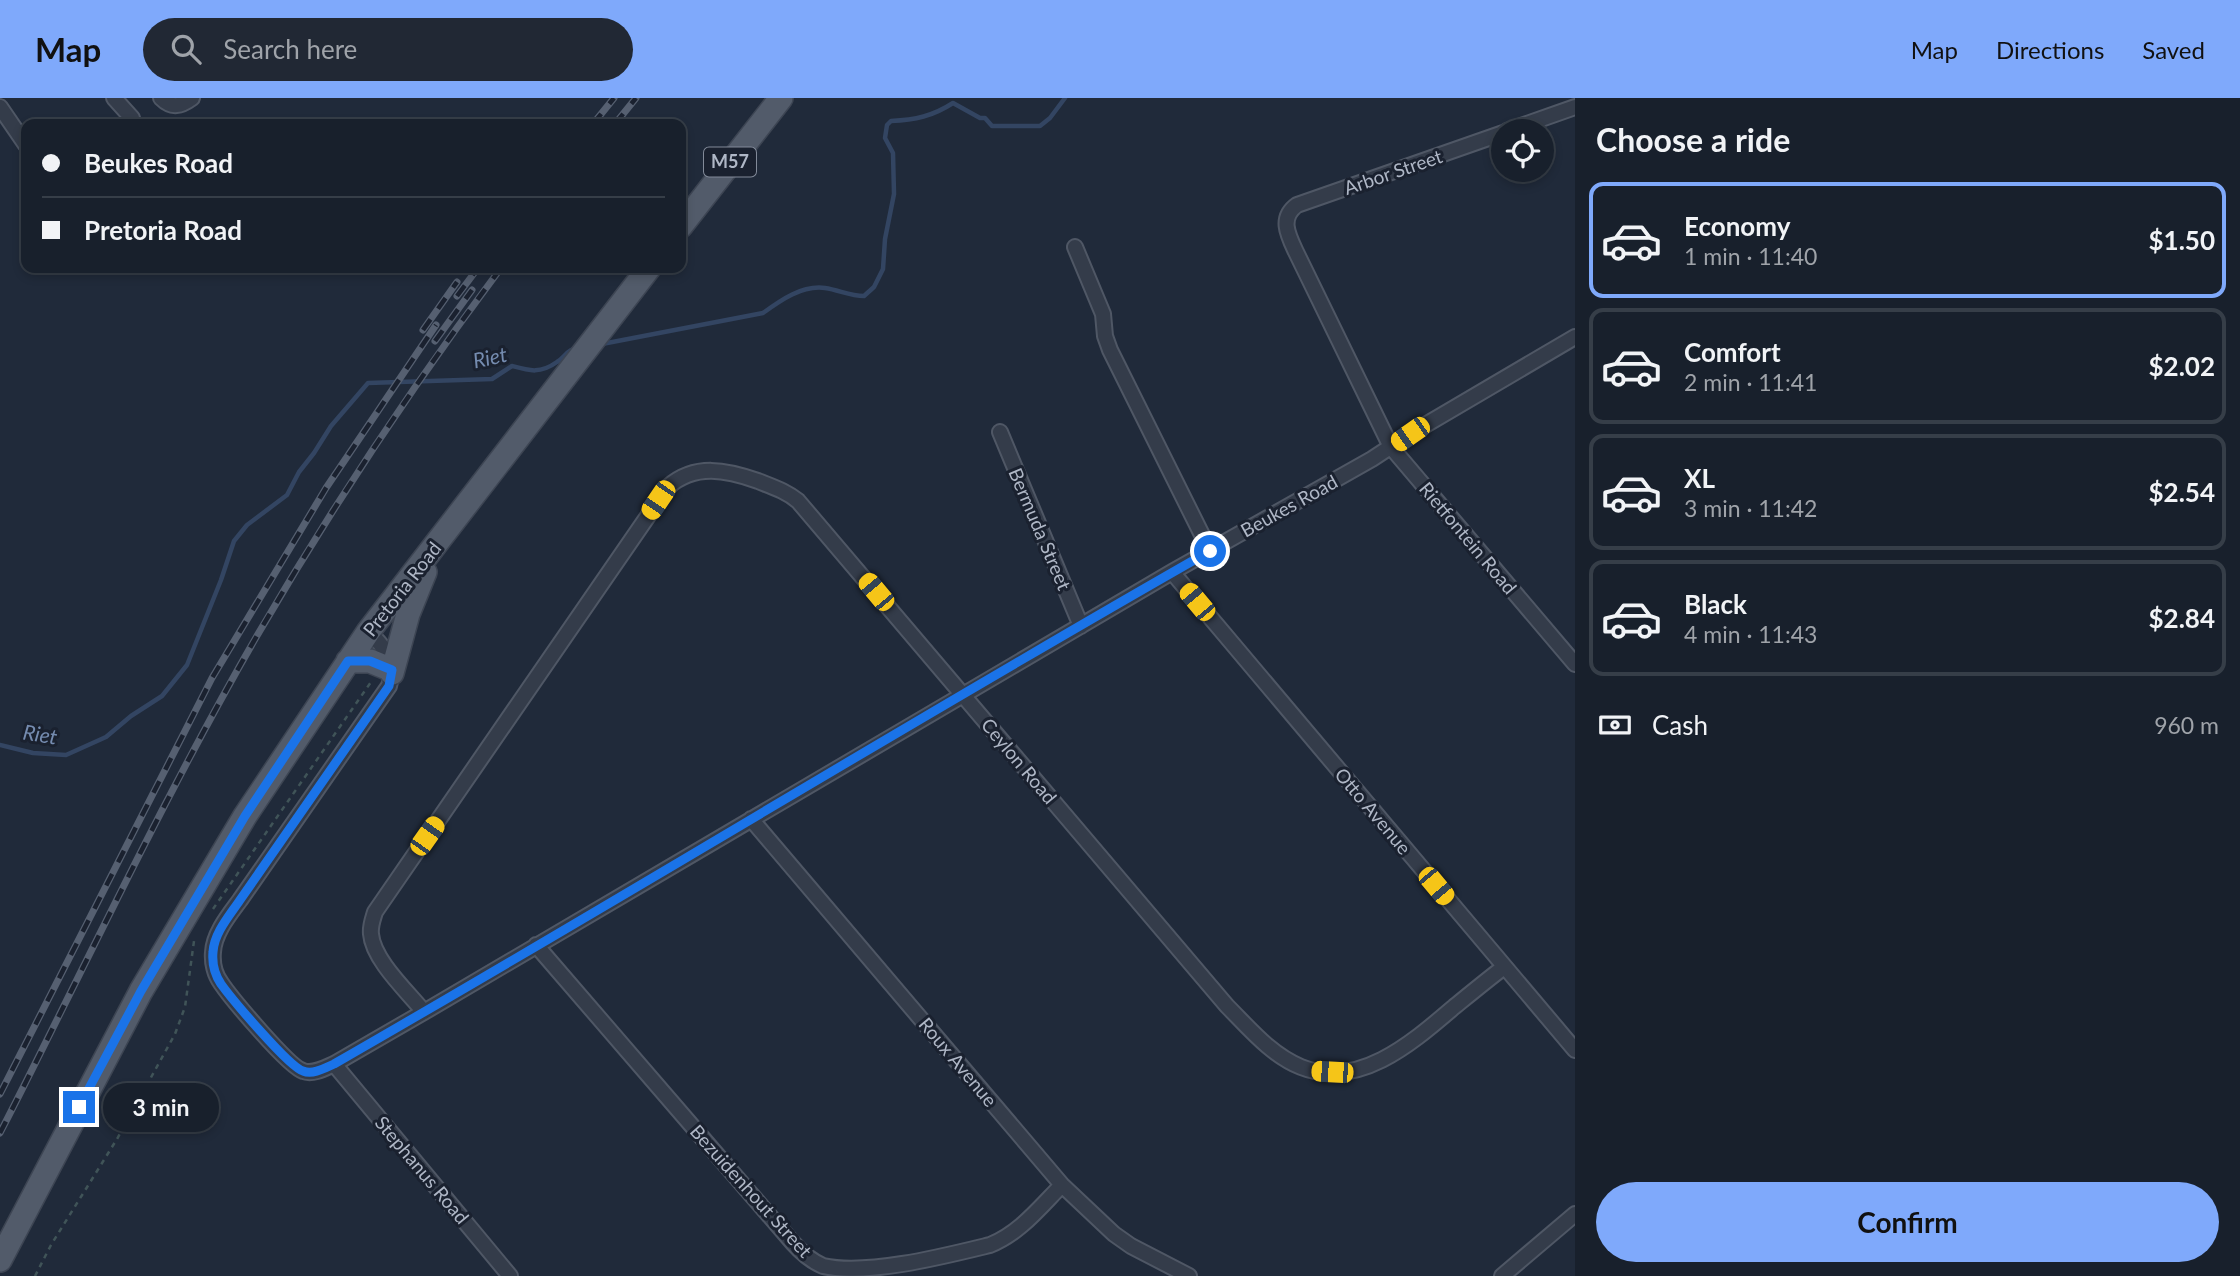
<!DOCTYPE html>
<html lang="en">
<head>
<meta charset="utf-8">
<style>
	body { margin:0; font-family:Lato,sans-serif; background:#212834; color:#f1f3f6; height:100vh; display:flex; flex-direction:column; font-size:26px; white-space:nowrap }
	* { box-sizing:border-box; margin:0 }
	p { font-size:23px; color:#9fa3a9 }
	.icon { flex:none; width:38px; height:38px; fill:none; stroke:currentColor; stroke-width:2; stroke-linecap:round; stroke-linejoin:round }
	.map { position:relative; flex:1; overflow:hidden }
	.sheet { display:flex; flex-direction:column; background:#18202c; width:665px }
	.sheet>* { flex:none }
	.top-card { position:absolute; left:21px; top:21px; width:665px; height:154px; border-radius:14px; box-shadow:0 4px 10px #0003,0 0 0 2px #363e48; display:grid; align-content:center; height:154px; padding:0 21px; background:#18202c }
	.tools { position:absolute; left:1491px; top:21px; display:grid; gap:14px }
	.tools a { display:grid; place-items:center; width:63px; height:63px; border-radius:50%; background:#18202c; box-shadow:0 4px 10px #0003,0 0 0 2px #363e48; font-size:35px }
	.end { position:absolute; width:32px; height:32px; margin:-16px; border:9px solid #1a73e8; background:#fff; box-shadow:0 0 0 4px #fff }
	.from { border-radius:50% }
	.bubble { position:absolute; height:49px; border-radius:24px; background:#18202c; box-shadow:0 4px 10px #0003,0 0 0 2px #363e48; font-size:23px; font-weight:700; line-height:49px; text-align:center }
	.car { position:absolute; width:21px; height:42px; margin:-21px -10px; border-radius:9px; box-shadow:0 0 5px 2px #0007; background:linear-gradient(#f5c518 24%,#345 0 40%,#f5c518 0 76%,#345 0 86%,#f5c518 0) }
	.top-card b { display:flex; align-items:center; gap:24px; height:66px; font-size:26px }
	.top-card b+b { border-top:2px solid #363e48 }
	.top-card i { width:18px; height:18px; background:#f1f3f6 }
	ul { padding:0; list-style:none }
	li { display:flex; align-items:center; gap:21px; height:116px; margin:0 14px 10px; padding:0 7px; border:4px solid #363e48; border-radius:14px }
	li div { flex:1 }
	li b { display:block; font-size:26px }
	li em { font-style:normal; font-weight:700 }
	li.selected { border-color:#7fa9fb }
	li>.icon { width:63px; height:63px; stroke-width:1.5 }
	h2 { padding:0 21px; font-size:32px; line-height:84px }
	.pay { display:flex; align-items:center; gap:18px; height:77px; padding:0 21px; font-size:26px }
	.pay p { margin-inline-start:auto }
	.action { display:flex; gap:14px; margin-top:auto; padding:14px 21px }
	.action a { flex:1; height:80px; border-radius:42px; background:#7fa9fb; color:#111; font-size:28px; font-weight:700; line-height:80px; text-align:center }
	header { display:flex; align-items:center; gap:42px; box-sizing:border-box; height:98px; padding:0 35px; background:#7fa9fb; color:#111 }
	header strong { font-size:33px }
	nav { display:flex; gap:38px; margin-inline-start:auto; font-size:24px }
	.search { width:490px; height:63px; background:#212834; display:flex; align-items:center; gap:18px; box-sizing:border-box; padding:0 24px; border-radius:38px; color:#9fa3a9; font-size:26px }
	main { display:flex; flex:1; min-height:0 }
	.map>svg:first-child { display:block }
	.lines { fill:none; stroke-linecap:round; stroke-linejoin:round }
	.stream { stroke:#334562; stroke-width:4.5 }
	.minor-casing { stroke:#4f5765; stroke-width:18 }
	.primary-casing { stroke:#3d4553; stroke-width:26 }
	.path { stroke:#405458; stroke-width:2.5; stroke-dasharray:5 5; stroke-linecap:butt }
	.minor { stroke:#343c4a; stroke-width:14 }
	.primary { stroke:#525b6a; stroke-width:23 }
	.rail-casing { stroke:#566071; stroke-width:7 }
	.rail { stroke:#1a212f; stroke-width:4.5; stroke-dasharray:13; stroke-linecap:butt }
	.route { stroke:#1a73e8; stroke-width:9 }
	.labels { text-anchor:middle; stroke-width:6; stroke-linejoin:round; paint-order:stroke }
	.shield { fill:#1a212f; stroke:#828a99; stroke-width:2 }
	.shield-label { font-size:18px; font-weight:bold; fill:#afb7c6 }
	.street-label { font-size:19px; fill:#afb7c6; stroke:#1a212f }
	.water-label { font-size:21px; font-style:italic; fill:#758cb0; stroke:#1a212f }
</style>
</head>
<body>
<header>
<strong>Map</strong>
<div class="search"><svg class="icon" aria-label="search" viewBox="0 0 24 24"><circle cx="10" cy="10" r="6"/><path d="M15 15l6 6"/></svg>Search here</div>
<nav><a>Map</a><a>Directions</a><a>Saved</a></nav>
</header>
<main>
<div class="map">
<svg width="1575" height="1178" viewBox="0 0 1575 1178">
	<rect width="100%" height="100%" fill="#202a3a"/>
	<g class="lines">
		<path class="stream" d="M602 246 763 215C781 202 802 187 825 190 839 192 850 198 864 198L874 189 883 171 885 141 894 96 893 55 885 40 887 27 891 23C915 22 933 18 953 5L980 20H985L992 28H1040L1050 20 1065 0
			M0 647 33 655 66 657 106 639 131 618 162 598 187 567 221 482 234 443 247 427 287 397 299 374 314 355 331 328 368 285 492 281 512 268C530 273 540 276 557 264 565 259 567 252 576 250"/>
		<defs>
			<path id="minor" d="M114 0 132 20 133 26
				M161 0C172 11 181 8 192 0
				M0 9 26 47
				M1507 33 1575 9
				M1503 35 1297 107C1279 120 1288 137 1296 154L1391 349 1575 566
				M1075 149 1103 216 1105 238 1110 252 1210 453
				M1000 334 1081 528
				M1172 474 1575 952
				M368 534C385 548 397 565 389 588L240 802C229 817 214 835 213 854 212 865 215 877 221 885 231 900 289 969 303 973 313 977 325 970 334 966L424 914 1172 474 1372 361 1410 336 1575 239
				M751 721 1062 1087 1114 1136 1131 1148 1189 1178
				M536 847 793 1145C802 1155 811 1163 823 1168 867 1178 945 1158 990 1147 1020 1135 1040 1109 1062 1087
				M424 914C408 894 373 862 371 836 370 828 373 821 375 814L668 389C695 365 727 372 758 383 773 389 786 393 798 403L1227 908C1249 930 1271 957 1301 969 1359 992 1413 944 1454 909 1470 896 1487 882 1504 869
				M334 966 510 1178
				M1502 1178 1575 1116"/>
			<path id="primary" d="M681 128 781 0
				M348 563H370L392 572
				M392 575 408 516 425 474
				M0 1162 141 893 245 718 368 534 649 170"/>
		</defs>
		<use href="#minor" class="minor-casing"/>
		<use href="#primary" class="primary-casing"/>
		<path class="path" d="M213 811 371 584
			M35 1178 51 1147 117 1041 175 936 185 909 194 843"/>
		<use href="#minor" class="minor"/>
		<use href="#primary" class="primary"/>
		<defs>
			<path id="rail" d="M593 26 614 0
				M615 26 636 0
				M457 198 478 170
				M423 232 457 184
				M435 243 472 192
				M0 996 212 580 326 390 436 227
				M0 1035C85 869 164 698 258 536 332 409 413 287 501 170"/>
		</defs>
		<use href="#rail" class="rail-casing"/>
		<use href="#rail" class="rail"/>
	</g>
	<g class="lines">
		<path class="route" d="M79 1009 141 893 245 718 348 563H370L392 572 389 588 240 802C230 817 214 835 213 854 212 865 215 877 221 886 231 900 289 969 303 973 313 977 325 970 334 966 627 798 916 620 1210 453"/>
	</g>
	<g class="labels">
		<rect class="shield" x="704" y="49.5" width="52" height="29" rx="5"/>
		<g class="shield-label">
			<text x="730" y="70">M57</text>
		</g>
		<g class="street-label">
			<text transform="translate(1393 74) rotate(-19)" y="7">Arbor Street</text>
			<text transform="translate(1289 408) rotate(-29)" y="7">Beukes Road</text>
			<text transform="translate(1040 431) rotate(67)" y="7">Bermuda Street</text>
			<text transform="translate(1468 440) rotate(50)" y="7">Rietfontein Road</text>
			<text transform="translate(402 491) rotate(-52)" y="7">Pretoria Road</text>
			<text transform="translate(1019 663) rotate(50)" y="7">Ceylon Road</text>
			<text transform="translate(1373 713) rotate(50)" y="7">Otto Avenue</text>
			<text transform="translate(958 964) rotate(50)" y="7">Roux Avenue</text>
			<text transform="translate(422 1072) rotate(50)" y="7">Stephanus Road</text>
			<text transform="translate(751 1093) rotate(48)" y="7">Bezuidenhout Street</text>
		</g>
		<g class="water-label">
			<text transform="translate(490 260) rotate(-12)" y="7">Riet</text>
			<text transform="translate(40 637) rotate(9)" y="7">Riet</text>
		</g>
	</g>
</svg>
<div class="tools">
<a><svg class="icon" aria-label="locate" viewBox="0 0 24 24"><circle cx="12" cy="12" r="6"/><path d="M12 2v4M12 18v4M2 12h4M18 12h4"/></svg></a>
</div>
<i class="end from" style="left:1210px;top:453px"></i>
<i class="end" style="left:79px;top:1009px"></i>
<div class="bubble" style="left:103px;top:985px;width:116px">3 min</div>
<i class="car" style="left:1410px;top:336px;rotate:235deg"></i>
<i class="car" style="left:658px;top:402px;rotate:214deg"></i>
<i class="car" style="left:876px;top:494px;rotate:320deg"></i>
<i class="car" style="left:1197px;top:504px;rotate:320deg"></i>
<i class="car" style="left:427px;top:738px;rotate:35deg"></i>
<i class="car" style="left:1436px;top:788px;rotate:140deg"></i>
<i class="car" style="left:1332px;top:974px;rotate:273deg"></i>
<div class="top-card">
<b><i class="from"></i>Beukes Road</b>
<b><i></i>Pretoria Road</b>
</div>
</div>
<section class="sheet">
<h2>Choose a ride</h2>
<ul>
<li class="selected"><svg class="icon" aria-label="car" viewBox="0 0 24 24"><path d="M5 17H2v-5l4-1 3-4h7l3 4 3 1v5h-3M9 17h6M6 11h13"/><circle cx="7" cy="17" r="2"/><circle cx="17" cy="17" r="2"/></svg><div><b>Economy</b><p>1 min · 11:40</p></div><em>$1.50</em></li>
<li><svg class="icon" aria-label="car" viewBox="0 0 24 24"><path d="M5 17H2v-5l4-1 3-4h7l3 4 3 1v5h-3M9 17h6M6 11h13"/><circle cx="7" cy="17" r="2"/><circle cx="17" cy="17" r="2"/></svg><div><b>Comfort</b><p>2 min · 11:41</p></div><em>$2.02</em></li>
<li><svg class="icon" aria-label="car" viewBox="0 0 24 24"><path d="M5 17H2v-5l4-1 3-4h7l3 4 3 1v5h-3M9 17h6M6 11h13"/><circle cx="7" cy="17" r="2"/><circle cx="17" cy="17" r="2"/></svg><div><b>XL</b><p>3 min · 11:42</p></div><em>$2.54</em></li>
<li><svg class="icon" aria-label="car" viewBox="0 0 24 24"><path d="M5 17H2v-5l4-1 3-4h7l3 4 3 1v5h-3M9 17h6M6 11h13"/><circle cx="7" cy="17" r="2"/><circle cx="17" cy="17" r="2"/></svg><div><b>Black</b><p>4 min · 11:43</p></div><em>$2.84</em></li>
</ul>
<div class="pay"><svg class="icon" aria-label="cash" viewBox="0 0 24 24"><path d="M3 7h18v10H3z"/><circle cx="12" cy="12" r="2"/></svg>Cash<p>960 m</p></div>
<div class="action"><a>Confirm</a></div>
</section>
</main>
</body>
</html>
